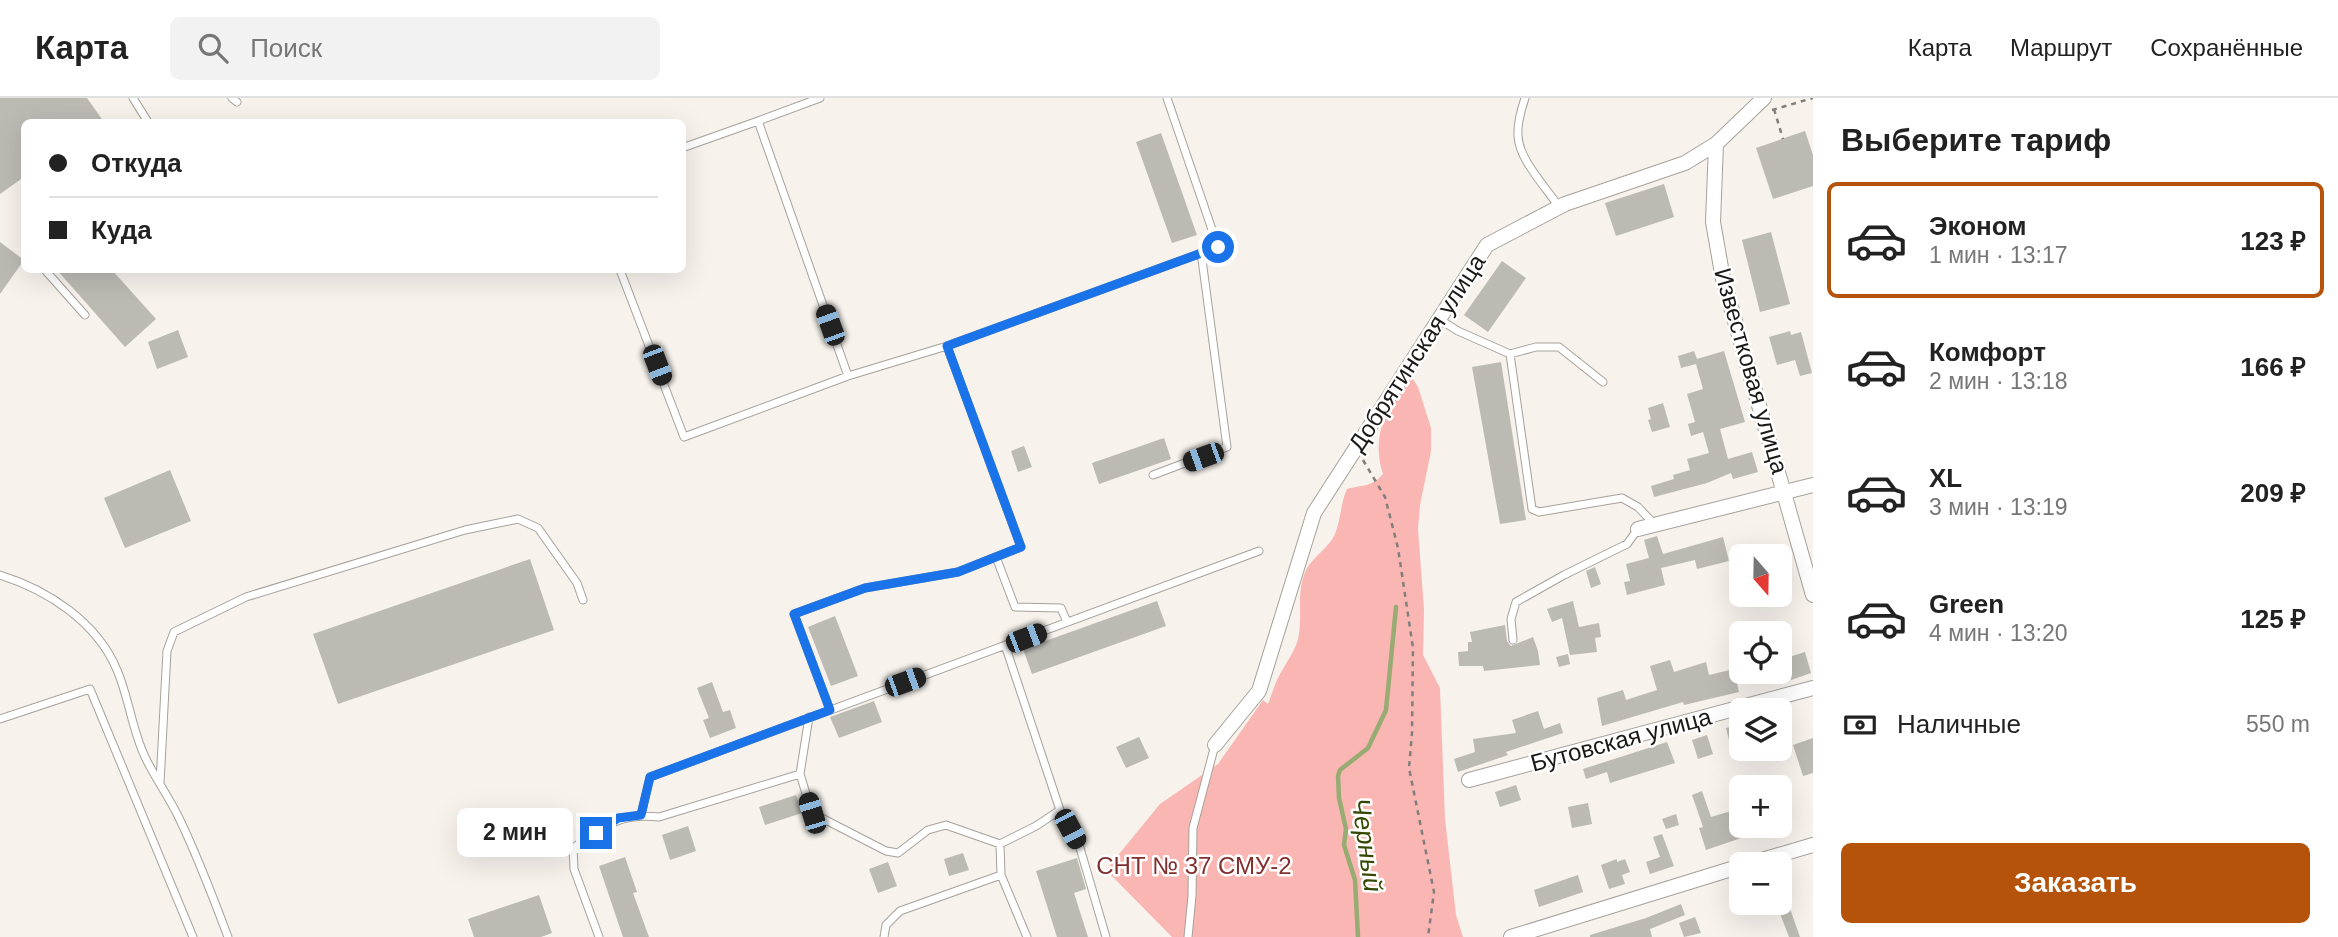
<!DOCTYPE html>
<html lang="ru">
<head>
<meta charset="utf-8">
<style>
	body { margin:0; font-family:Arial,sans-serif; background:#f2f2f2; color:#222; height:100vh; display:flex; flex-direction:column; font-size:26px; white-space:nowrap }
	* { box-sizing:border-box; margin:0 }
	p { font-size:23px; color:#767676 }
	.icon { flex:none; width:38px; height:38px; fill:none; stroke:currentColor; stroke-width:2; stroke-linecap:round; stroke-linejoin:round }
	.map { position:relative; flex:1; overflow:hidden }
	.panel { display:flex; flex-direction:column; background:#fff; width:525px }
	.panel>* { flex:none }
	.top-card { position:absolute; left:21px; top:21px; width:665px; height:154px; border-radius:10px; box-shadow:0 7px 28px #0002; display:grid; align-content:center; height:154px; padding:0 28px; background:#fff }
	.needle { width:46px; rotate:160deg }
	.fabs { position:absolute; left:1729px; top:446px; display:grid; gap:14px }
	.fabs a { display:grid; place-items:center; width:63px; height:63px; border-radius:10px; background:#fff; box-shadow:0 7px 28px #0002; font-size:35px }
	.end { position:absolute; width:32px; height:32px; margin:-16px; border:9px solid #1a73e8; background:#fff; box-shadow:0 0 0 4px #fff }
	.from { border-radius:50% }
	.bubble { position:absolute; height:49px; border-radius:10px; background:#fff; box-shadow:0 7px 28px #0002; font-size:23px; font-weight:700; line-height:49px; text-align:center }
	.car { position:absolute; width:21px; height:42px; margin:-21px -10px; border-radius:9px; box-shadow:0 0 5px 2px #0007; background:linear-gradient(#222 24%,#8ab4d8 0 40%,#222 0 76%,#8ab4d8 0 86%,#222 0) }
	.top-card b { display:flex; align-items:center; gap:24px; height:66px; font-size:26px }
	.top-card b+b { border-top:2px solid #e0e0e0 }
	.top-card i { width:18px; height:18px; background:#222 }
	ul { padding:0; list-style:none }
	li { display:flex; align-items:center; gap:21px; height:116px; margin:0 14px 10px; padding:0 14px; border:4px solid transparent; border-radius:10px }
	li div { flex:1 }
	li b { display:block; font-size:26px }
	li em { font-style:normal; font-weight:700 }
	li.on { border-color:#b45309 }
	li>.icon { width:63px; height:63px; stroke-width:1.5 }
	h2 { padding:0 28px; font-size:32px; line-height:84px }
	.pay { display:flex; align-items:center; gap:18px; height:77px; padding:0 28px; font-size:26px }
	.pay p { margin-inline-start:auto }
	.cta { display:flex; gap:14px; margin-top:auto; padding:14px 28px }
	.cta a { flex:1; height:80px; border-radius:10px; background:#b45309; color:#fff; font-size:28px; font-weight:700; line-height:80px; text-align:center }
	header { display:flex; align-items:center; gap:42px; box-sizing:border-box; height:98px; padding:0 35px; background:#fff; border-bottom:2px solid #e0e0e0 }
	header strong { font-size:33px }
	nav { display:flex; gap:38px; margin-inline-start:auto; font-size:24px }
	.search { width:490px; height:63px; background:#f2f2f2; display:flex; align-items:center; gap:18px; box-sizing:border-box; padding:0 24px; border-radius:10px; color:#767676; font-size:26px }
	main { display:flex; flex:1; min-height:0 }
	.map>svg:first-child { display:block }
	.green { fill:#fab6b2 }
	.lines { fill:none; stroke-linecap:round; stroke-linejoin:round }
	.stream { stroke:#97ab72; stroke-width:4.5 }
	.building { fill:#bbbab3 }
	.lane-casing { stroke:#a6a19b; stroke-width:9 }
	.street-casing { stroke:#a6a19b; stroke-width:16 }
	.path { stroke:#827f7b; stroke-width:2.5; stroke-dasharray:5 5; stroke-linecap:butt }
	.lane { stroke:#fff; stroke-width:7 }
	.street { stroke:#fff; stroke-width:14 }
	.route { stroke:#1a73e8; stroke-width:9 }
	.labels { text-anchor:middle; stroke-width:5; stroke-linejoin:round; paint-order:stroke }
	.street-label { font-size:24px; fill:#1a1917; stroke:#fff }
	.park-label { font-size:24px; fill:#813030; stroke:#fff }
	.water-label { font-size:26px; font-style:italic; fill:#364703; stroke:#fff }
</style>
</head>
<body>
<header>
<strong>Карта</strong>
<div class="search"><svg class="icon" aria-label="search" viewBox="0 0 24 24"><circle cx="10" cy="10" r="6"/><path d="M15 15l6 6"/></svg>Поиск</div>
<nav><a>Карта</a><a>Маршрут</a><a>Сохранённые</a></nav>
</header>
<main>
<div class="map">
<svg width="1813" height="839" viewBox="0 0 1813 839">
	<rect width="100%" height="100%" fill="#f7f2ec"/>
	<path class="green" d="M1403 281H1413L1418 289 1431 330V353L1420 407 1418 431 1424 511 1423 557 1440 590 1445 721 1456 817 1463 839H1172L1106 772 1160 706 1218 666 1263 602 1268 606C1272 596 1275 585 1280 576 1287 563 1297 551 1299 536 1302 517 1297 496 1304 477 1310 460 1326 453 1334 438 1341 424 1340 406 1347 391 1362 387 1372 389 1383 376 1371 341 1386 311 1403 281Z"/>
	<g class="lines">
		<path class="stream" d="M1358 839 1355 782 1344 747 1346 731 1339 700 1338 678 1340 672 1368 650 1386 612 1396 509"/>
	</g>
	<path class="building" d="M0 0H87L104 24H24V79L0 96Z
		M1805 33 1813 57V88L1773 101 1756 50Z
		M1161 35 1197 137 1172 145 1136 44Z
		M1664 86 1674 119 1616 138 1605 105Z
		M1771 134 1790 206 1760 214 1742 142Z
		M0 144 24 162 0 196Z
		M1502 163 1526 180 1488 234 1464 217Z
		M57 172H112L156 221 125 249Z
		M178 232 188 259 157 271 148 244Z
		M1790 233 1791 237 1801 234 1812 275 1800 278 1795 262 1777 267 1769 239Z
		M1694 253 1697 261 1724 253 1745 324 1720 331 1728 361 1752 354 1758 374 1733 381 1731 375 1707 385 1654 399 1651 388 1674 381 1673 377 1690 372 1687 361 1709 355 1703 334 1691 338 1688 326 1695 324 1687 296 1703 291 1696 266 1681 270 1678 258Z
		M1501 264 1526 422 1500 426 1472 269Z
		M1663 305 1670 329 1652 334 1648 322 1651 321 1648 310Z
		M1164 340 1171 361 1099 386 1092 365Z
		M1024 348 1032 369 1018 374 1011 353Z
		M170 372 191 423 125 450 104 400Z
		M1657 438 1663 456 1723 439 1729 463 1697 471 1695 462 1661 470 1665 487 1627 497 1624 484 1630 483 1626 466 1649 460 1644 442Z
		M530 461 554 532 338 606 313 536Z
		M1595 469 1601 486 1591 490 1586 473Z
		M1157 503 1166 528 1032 576 1023 551Z
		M1573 503 1579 529 1599 525 1601 539 1595 540 1597 554 1570 557 1562 520 1552 524 1547 511Z
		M835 518 858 578 831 588 808 529Z
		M1505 527 1507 543 1511 548 1533 539 1538 553 1540 567 1484 573 1483 568H1459L1458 554 1468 553V544H1472L1470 534Z
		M1805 554 1811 575 1791 582 1789 573 1780 576V562Z
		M1568 556 1570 566 1559 569 1556 559Z
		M1670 562 1674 574 1706 564 1709 577 1734 571 1739 594 1684 607 1683 604 1602 628 1597 600 1623 592 1626 602 1657 592 1650 568Z
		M712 584 723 614 730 612 736 630 710 640 703 622 709 620 697 590Z
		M874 603 882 624 839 640 830 619Z
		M1538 613 1544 631 1560 625 1563 635 1506 654 1508 657 1458 674 1454 661 1475 654 1473 641 1516 635 1512 622Z
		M1741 626V651L1732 654 1726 630Z
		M1707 637 1713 656 1698 661 1692 642Z
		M1139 639 1149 660 1126 670 1116 649Z
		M1813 640V675L1803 678 1793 647Z
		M1667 644 1675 665 1610 685 1607 674 1586 681 1583 671Z
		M1516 687 1521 702 1500 709 1495 694Z
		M1702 693 1711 719 1731 713 1734 724 1741 722V728H1747L1750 737 1706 752 1699 730 1703 729 1692 697Z
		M1780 696H1784L1792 728 1780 731Z
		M796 697 802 715 765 727 759 709Z
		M1588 705 1592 726 1572 730 1568 709Z
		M1676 716 1679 727 1666 731 1662 721Z
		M688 728 696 753 670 762 662 737Z
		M1662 736 1674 768 1650 776 1646 764 1660 759 1653 739Z
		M963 755 969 772 949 778 944 761Z
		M625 759 637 794 633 795 649 839H623L599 768Z
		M1077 760 1086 791 1074 795 1088 839H1057L1036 773Z
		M1617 761V764L1625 761 1630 774 1622 777 1625 786 1609 791 1601 767Z
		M888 764 897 788 878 795 869 771Z
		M1578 777 1583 794 1539 809 1534 792Z
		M539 797 552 835 541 839H474L468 821Z
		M1776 805H1788L1800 839H1789Z
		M1681 806 1685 817 1650 831 1652 839H1590V837L1646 820Z
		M1695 819 1701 835 1684 839 1679 825Z"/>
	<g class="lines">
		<defs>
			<path id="lane" d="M133 0 148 24
				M232 0 237 4
				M820 0 758 23 848 278 947 248 1218 149 1167 0
				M1525 0C1521 12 1517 25 1518 38 1519 62 1546 89 1559 109
				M682 50 758 23
				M45 172 85 217
				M620 172 684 339 848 278
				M1439 221 1458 233 1510 256 1532 411 1539 414 1622 400 1638 409 1654 426
				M1510 256 1536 249H1559L1603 284
				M1153 377 1227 349 1201 154
				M996 459 1015 509 1061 510 1067 524
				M0 477C48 492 97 524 117 572 129 600 132 632 145 659 155 680 169 699 179 720 198 759 213 799 228 839
				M1513 542 1511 521 1516 504 1564 477 1627 446 1638 431
				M1005 547 1060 712 1080 750 1106 839
				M830 612 794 516 865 490 958 474 1021 449 947 248
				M809 619 800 676 812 715 886 753 898 755 928 732 946 727 1000 746 1036 728 1060 712
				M0 621 90 591 193 839
				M160 685 167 553 174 534 246 499 465 432 518 421 538 430 577 485 583 502
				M641 717 650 679 1259 453
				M1001 777 1027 839
				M599 839 574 771 573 750C606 728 618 715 659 719L800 676
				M884 839 886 827 900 813 1001 777 1000 746
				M1188 839 1192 798 1193 730 1215 647"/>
			<path id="street" d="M1716 46 1713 124 1723 181 1813 497
				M1638 431 1813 387
				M1215 647 1259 593 1314 415 1487 147 1565 106 1685 65 1716 46 1764 0
				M1469 682 1813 590
				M1748 766 1813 747
				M1511 839 1741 768"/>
		</defs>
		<use href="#lane" class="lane-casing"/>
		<use href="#street" class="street-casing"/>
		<path class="path" d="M1774 11 1783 41
			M1772 12 1813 0
			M1363 362 1385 399 1398 450 1413 550 1412 635 1409 670 1434 794 1428 839"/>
		<use href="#lane" class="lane"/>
		<use href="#street" class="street"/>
	</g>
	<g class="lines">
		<path class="route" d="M596 735 618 720 641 717 650 679 830 612 794 516 865 490 958 474 1021 449 947 248 1218 149"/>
	</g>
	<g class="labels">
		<g class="street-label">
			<text transform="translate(1417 255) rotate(-57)" y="8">Добрятинская улица</text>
			<text transform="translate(1751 273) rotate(74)" y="8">Известковая улица</text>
			<text transform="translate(1621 642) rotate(-15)" y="8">Бутовская улица</text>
		</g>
		<g class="park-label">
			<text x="1194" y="776">СНТ № 37 СМУ-2</text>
		</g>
		<g class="water-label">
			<text transform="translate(1367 747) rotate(82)" y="9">Черный</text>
		</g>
	</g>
</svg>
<div class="fabs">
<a><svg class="needle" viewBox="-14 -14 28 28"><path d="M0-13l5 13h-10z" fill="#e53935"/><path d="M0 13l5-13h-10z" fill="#767676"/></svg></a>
<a><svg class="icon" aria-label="locate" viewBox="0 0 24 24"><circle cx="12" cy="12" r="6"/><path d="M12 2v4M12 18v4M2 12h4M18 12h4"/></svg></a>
<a><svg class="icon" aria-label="layers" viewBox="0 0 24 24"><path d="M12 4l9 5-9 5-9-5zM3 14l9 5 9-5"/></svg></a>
<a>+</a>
<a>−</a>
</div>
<i class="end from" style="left:1218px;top:149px"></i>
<i class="end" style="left:596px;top:735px"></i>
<div class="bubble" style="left:457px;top:710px;width:116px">2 мин</div>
<i class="car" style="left:830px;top:227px;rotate:340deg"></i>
<i class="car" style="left:657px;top:267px;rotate:159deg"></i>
<i class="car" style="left:1203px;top:359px;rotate:250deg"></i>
<i class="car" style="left:1026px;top:540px;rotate:69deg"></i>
<i class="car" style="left:905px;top:584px;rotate:70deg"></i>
<i class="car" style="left:812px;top:715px;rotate:343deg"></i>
<i class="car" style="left:1070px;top:731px;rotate:152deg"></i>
<div class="top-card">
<b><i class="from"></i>Откуда</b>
<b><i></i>Куда</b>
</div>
</div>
<section class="panel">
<h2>Выберите тариф</h2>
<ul>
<li class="on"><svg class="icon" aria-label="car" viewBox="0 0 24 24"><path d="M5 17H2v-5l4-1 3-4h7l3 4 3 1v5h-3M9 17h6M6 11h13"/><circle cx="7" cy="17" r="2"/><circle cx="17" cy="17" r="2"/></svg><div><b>Эконом</b><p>1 мин · 13:17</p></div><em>123 ₽</em></li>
<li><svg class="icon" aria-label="car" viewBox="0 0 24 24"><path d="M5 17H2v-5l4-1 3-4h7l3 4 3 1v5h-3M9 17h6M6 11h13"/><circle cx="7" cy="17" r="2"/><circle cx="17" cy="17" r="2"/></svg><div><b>Комфорт</b><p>2 мин · 13:18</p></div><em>166 ₽</em></li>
<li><svg class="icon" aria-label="car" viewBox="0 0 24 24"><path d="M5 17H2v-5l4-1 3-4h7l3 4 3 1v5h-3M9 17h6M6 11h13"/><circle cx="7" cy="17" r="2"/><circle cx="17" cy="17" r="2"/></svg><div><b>XL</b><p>3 мин · 13:19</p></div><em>209 ₽</em></li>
<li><svg class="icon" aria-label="car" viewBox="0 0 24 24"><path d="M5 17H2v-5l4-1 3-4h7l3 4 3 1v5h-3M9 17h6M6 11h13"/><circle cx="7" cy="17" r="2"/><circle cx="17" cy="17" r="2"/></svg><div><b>Green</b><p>4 мин · 13:20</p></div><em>125 ₽</em></li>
</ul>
<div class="pay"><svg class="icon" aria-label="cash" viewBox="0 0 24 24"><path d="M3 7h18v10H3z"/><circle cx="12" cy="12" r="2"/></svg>Наличные<p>550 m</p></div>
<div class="cta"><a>Заказать</a></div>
</section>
</main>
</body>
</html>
